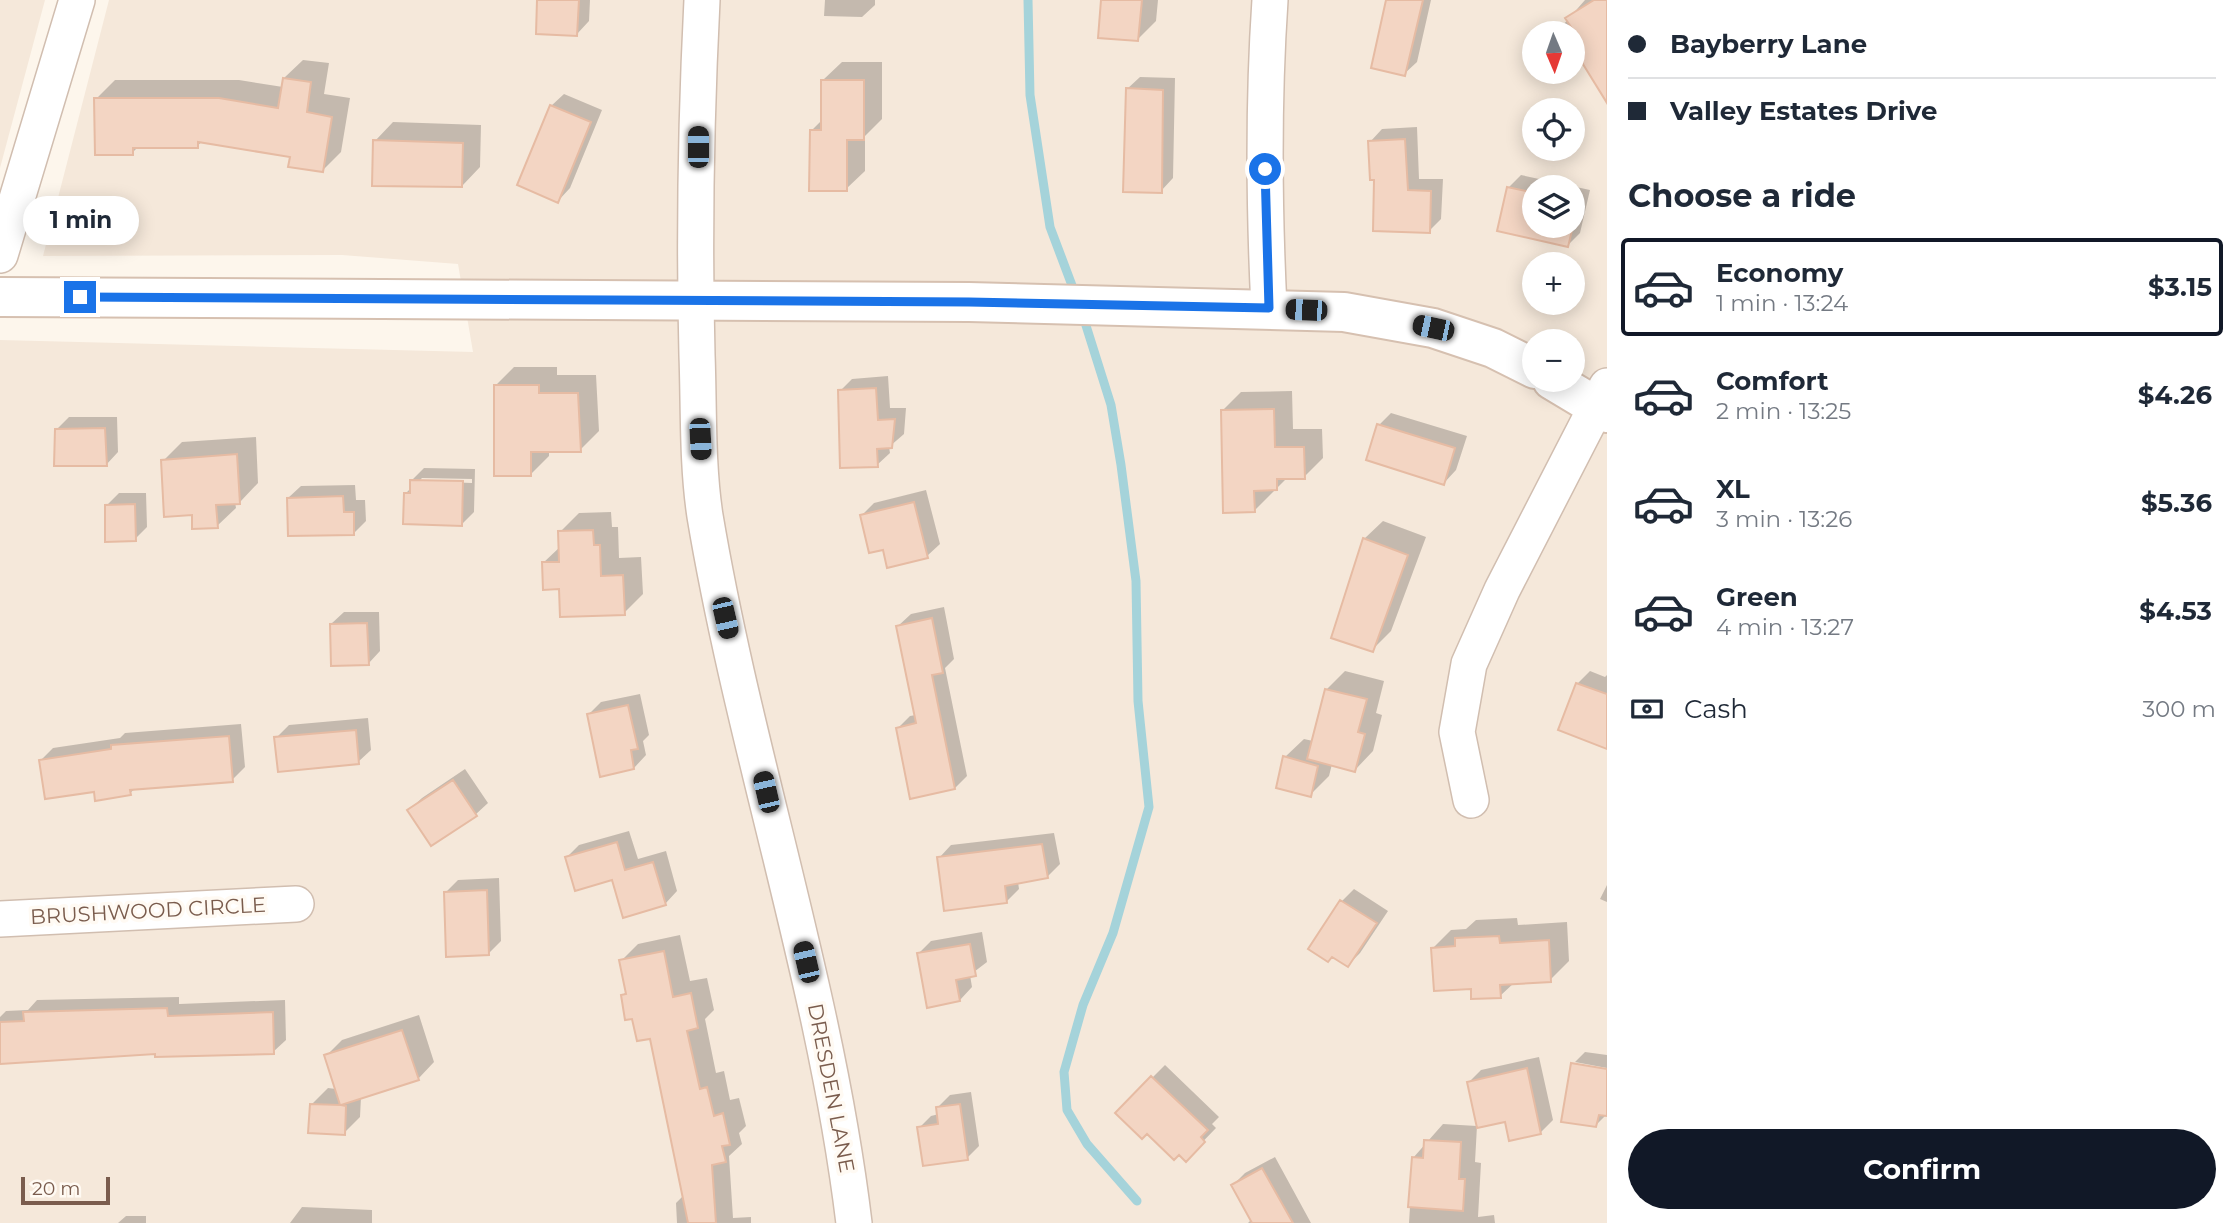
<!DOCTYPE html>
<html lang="en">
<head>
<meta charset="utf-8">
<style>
	body { margin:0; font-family:Montserrat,sans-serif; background:#f6f6f7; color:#1f2937; height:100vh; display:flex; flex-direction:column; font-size:26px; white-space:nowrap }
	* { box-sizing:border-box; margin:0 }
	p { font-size:23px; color:#747a83 }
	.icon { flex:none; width:38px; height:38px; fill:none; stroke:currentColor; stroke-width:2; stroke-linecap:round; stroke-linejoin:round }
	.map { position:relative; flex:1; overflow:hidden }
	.sheet { display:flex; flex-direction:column; background:#fff; width:630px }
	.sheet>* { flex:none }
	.top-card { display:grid; align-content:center; height:154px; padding:0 21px; background:#fff }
	.needle { width:46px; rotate:178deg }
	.fabs { position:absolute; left:1522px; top:21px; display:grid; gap:14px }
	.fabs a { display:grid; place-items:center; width:63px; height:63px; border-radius:50%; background:#fff; box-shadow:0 4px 18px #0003; font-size:35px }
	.scale { position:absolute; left:21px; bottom:18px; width:89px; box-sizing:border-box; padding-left:7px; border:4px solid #7a5c4d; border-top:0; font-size:19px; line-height:24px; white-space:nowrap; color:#7a5c4d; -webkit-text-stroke:5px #fffaf3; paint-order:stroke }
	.end { position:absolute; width:32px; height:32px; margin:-16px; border:9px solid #1a73e8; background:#fff; box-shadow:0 0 0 4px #fff }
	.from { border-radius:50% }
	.bubble { position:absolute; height:49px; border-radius:24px; background:#fff; box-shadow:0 4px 18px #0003; font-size:23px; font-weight:700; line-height:49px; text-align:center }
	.car { position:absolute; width:21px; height:42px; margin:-21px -10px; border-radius:9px; box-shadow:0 0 5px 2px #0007; background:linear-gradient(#222 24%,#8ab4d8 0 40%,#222 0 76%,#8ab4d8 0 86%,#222 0) }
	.top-card b { display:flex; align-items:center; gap:24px; height:66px; font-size:26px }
	.top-card b+b { border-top:2px solid #e0e1e3 }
	.top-card i { width:18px; height:18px; background:#1f2937 }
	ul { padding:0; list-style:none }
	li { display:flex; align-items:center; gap:21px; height:98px; margin:0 14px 10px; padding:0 7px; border:4px solid transparent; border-radius:7px }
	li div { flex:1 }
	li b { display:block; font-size:26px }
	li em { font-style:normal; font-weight:700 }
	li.selected { border-color:#111827 }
	li>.icon { width:63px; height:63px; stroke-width:1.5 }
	h2 { padding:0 21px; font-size:32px; line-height:84px }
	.pay { display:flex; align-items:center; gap:18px; height:77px; padding:0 21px; font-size:26px }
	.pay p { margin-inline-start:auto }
	.primary-button { display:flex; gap:14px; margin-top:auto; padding:14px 21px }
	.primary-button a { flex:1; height:80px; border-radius:42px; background:#111827; color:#fff; font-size:28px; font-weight:700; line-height:80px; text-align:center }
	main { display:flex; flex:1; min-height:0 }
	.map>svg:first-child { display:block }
	.residential { fill:#f5e8da; fill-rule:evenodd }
	.shadow { fill:#0003; fill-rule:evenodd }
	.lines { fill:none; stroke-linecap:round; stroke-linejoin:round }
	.stream { stroke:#a5d3da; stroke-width:9 }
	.building { fill:#f3d5c3; stroke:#e6bba3; stroke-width:2 }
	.street-casing { stroke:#d1beb0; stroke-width:38 }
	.secondary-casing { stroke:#d6c0b0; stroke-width:42 }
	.street { stroke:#fff; stroke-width:35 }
	.secondary { stroke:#fff; stroke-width:38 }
	.route { stroke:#1a73e8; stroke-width:9 }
	.labels { text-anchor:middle; stroke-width:7; stroke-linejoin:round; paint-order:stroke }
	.street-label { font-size:21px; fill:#7a5c4d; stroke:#fffaf3 }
</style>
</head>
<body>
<main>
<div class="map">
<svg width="1607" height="1223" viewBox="0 0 1607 1223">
	<rect width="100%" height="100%" fill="#fdf6ec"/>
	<path class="residential" d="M0 0H45L0 168Z
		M109 0H1607V1223H0V340L473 352 458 264 342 255 43 256ZM1535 33H1573V72H1535ZM1535 110H1573V149H1535ZM1535 187H1573V226H1535ZM1535 264H1573V303H1535ZM1535 341H1573V380H1535Z"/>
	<path class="shadow" d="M539 0H590L589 21 577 34Z
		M825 0H875V5L862 17 824 16Z
		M1103 0H1158L1156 21 1138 39Z
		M1388 0H1431L1417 62 1404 74Z
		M1585 0H1607L1579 54 1573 58V33H1556Z
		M303 60 329 63 324 94 350 98 341 152 322 171 292 156 203 141 197 146H139L132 153 96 99 115 80H239L283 87 284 78Z
		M842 62H882V119L865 136V171L846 189 812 130 823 119V80Z
		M1140 77 1175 78 1173 178 1161 191 1127 89Z
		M564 94 602 110 570 188 558 201 551 106Z
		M393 122 481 125 480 167 462 186 375 141Z
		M1417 127 1419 179H1443L1441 219 1429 231 1376 178 1370 142 1382 129Z
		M1521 175 1590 190 1580 233 1568 245 1499 230 1509 187ZM1535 187H1573V226H1535Z
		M514 367H557V375H596L599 431 580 450H549V456L530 475 495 386Z
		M888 376 890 408H906L904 434 889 447 890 453 877 465 840 391 852 379Z
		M1292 391 1293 429H1322L1323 458 1304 477H1288L1254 511 1223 410 1241 392Z
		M1391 413 1467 436 1456 470 1444 483 1379 425Z
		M69 417H117L118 452 106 465 56 430Z
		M256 437 258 483 240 502H235L236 508 217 526 193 513 163 461 182 442Z
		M424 468 475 469 474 512 462 524 406 493 412 487V480ZM422 478 472 479V483L419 481Z
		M355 485 356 500H365L366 521 354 533 288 498 301 486Z
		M926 490 940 544 927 556 884 548 862 515 874 503Z
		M119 493H146L147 527 135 539 106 506Z
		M611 512 612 527H618L619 558 641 557 643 594 624 613 543 563 561 546 560 532 579 513Z
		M1383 521 1426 537 1391 631 1372 650 1364 539Z
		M944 607 954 659 945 668 967 776 955 788 898 728 910 716 916 715 898 626 911 614Z
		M344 612H379L380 651 368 664 331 624Z
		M1345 671 1384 681 1376 713 1382 715 1373 751 1355 770 1332 764 1329 776 1310 795 1285 757 1304 739 1313 741 1326 690Z
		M1590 671 1605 677 1607 675V738L1577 684Z
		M640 694 649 735 643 741 646 755 634 768 588 715 601 702Z
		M368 718 371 750 358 762 276 738 289 725Z
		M241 724 245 767 232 780 136 788 130 793 95 790 41 760 53 748 120 738 125 733Z
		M465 769 488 803 475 815 409 810 422 798Z
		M629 831 638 859 666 851 677 891 665 904 567 857 579 845Z
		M1054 833 1060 864 1047 877 1018 882 1019 889 1007 901 939 858 951 845Z
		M499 878 501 941 488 954 446 892 458 880Z
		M1607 885V902L1600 899Z
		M1354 889 1388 911 1360 953 1348 965 1332 955 1311 948 1342 901Z
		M1517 918 1518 925 1567 922 1569 961 1550 980 1515 982 1500 996 1472 987 1433 948 1451 930 1466 929 1476 920Z
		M982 932 987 962 970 975 972 987 960 1000 919 953 931 941Z
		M680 935 690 981 707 978 714 1010 705 1019 716 1073 724 1071 730 1100 739 1098 746 1126 739 1133 742 1144 729 1156 733 1218 751 1217V1223H677L676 1203 683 1196 668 1127 670 1124 651 1037 633 1017 622 996 627 991 621 961 638 944Z
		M179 997V1004L285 1000 286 1040 273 1052 156 1053 0 1062V1017L6 1011 28 1010 37 1000Z
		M419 1015 434 1062 418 1079 361 1097 360 1117 344 1133 311 1105 328 1088 336 1089 326 1056 342 1040Z
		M1585 1052 1607 1055V1068L1575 1062Z
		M1539 1057 1553 1120 1540 1133 1506 1120 1469 1082 1481 1070Z
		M1165 1065 1219 1117 1212 1124 1216 1128 1186 1159 1117 1113Z
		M1607 1071V1114L1596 1125Z
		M971 1092 979 1146 967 1158 919 1128 931 1116 939 1114 938 1107 950 1095Z
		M1443 1124 1477 1126 1475 1162 1481 1163 1478 1217 1494 1215 1495 1223H1409L1413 1158Z
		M1275 1157 1311 1223H1248L1252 1219 1233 1185 1245 1173Z
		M302 1207 372 1210V1223H290Z
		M126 1216H146V1223H118Z"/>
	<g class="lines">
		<path class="stream" d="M1028 0 1030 95 1050 227 1076 296
			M1083 316 1111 405 1121 465 1136 581 1138 701 1149 807 1113 933 1083 1005 1064 1072 1067 1110 1087 1144 1137 1201"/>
	</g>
	<path class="building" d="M537 0H579L577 36 536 34Z
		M1101 0H1142L1138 41 1098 38Z
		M1386 0H1423L1405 76 1371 68Z
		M1594 0H1607V103L1573 48V30L1565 18Z
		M283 78 311 82 307 112 332 117 323 172 288 167 290 157 198 142V148H133V155H95L94 98H219L278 108Z
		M821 80H864V140H847V191H809L810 130H821Z
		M1126 88 1163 90 1162 193 1123 192Z
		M550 105 591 122 558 203 517 185Z
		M1405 139 1408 190 1431 191 1430 233 1373 231 1374 180H1370L1368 141Z
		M373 140 463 143 462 187 372 186Z
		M1507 187 1535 193V226H1573L1568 247 1497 231Z
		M494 385H539V393H578L581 452H531V476H494Z
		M876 388 878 420 895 419 892 448 877 449 878 467 840 468 838 390Z
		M1274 409 1275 447H1304L1305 479H1277V490L1254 491 1255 512 1223 513 1221 410Z
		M1377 424 1455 448 1444 485 1366 460Z
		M105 428 107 466H54L55 429Z
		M237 454 240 504 216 505 218 528 192 529V515L164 517 161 460Z
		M410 480 463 481 462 526 403 524 404 493H410Z
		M343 496 344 512H354V535L288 536 287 498Z
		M914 502 928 558 887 568 883 550 869 553 860 515Z
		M135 504 136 541 105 542V505Z
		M593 530 594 545H600L601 576 623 575 625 615 560 617 559 589 543 590 542 562H559L558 531Z
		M1363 538 1408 555 1373 652 1331 638Z
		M932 618 943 673 932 675 955 789 910 799 896 728 916 723 896 626Z
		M367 623 369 665 331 666 330 624Z
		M1576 683 1607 694V749L1558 730Z
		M1325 689 1367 699 1358 732 1365 734 1355 772 1307 759Z
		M628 705 638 749 631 750 634 769 600 777 587 714Z
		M356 730 359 764 278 772 274 737Z
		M229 736 233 782 130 790 131 795 95 801 94 792 45 799 39 760 111 749V745Z
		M1283 756 1318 766 1311 797 1276 788Z
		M453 780 477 816 431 846 407 810Z
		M617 842 625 870 653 862 666 905 623 918 612 880 575 891 565 857Z
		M1042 844 1048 878 1005 886 1007 903 944 911 937 857Z
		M487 890 489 955 446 957 444 892Z
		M1340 900 1377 923 1348 967 1332 957 1328 962 1308 949Z
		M1499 936 1500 943 1549 940 1551 982 1500 985 1501 998 1471 999V989L1434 991 1431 948 1455 946V938Z
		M970 944 976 976 956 980 960 1001 927 1008 917 953Z
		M664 951 673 997 691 993 698 1028 687 1031 700 1089 707 1087 714 1116 723 1113 730 1145 722 1146 726 1162 712 1165 716 1223H688L650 1039 637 1041 632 1019 625 1020 621 995 626 994 619 960Z
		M167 1008 168 1016 273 1012 274 1054 155 1057V1054L0 1064V1022L24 1021 23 1012Z
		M402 1030 419 1080 341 1105 346 1106 345 1135 308 1133 310 1104 340 1105 324 1055Z
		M1571 1063 1607 1069V1116L1599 1115 1596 1127 1561 1122Z
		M1527 1068 1541 1134 1509 1141 1505 1122 1477 1128 1467 1082Z
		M1151 1076 1208 1130 1201 1137 1205 1142 1186 1162 1179 1155 1174 1160 1147 1134 1142 1139 1115 1113Z
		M960 1104 968 1160 923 1166 917 1127 938 1124 936 1107Z
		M1424 1140 1461 1142 1459 1179H1465L1463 1211 1408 1207 1412 1157 1423 1158Z
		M1262 1168 1293 1223H1252L1231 1185Z"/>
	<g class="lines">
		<defs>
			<path id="street" d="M702 0C696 118 694 237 697 355 699 408 697 464 705 516 745 754 825 983 854 1223
				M0 255 77 0
				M1269 308C1264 206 1263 103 1270 0
				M1471 800 1457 732 1469 664 1502 590 1607 386
				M0 919 296 904"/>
			<path id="secondary" d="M0 297 969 302 1344 312 1433 328 1493 348 1535 369
				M1552 380 1607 413"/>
		</defs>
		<use href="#street" class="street-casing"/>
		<use href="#secondary" class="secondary-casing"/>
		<use href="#street" class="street"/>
		<use href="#secondary" class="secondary"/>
	</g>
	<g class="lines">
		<path class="route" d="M80 297 969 302 1269 308 1265 169"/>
	</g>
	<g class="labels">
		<g class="street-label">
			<text transform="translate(148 911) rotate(-3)" y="7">BRUSHWOOD CIRCLE</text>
			<text transform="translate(831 1088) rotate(79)" y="7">DRESDEN LANE</text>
		</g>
	</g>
</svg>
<div class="fabs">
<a><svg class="needle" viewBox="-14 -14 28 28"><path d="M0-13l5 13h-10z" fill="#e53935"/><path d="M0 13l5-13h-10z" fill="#747a83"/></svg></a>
<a><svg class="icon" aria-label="locate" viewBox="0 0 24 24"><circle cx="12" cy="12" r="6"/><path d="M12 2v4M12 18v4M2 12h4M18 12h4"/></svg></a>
<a><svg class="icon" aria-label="layers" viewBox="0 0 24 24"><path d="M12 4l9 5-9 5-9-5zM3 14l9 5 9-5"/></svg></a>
<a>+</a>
<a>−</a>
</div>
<div class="scale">20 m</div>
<i class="end from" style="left:1265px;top:169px"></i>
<i class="end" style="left:80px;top:297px"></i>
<div class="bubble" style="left:23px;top:196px;width:116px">1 min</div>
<i class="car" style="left:698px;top:147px;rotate:0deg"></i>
<i class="car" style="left:1306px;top:310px;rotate:272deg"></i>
<i class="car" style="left:1433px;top:328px;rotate:282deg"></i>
<i class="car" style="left:700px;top:439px;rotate:177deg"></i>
<i class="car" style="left:725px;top:618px;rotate:167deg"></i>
<i class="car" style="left:766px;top:792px;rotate:347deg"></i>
<i class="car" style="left:806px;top:962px;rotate:347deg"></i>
</div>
<section class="sheet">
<div class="top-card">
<b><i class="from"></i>Bayberry Lane</b>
<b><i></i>Valley Estates Drive</b>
</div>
<h2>Choose a ride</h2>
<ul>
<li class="selected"><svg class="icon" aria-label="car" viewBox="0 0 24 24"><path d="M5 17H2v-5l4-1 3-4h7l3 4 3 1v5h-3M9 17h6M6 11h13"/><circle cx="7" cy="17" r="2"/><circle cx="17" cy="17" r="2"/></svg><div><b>Economy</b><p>1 min · 13:24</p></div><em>$3.15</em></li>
<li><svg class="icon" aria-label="car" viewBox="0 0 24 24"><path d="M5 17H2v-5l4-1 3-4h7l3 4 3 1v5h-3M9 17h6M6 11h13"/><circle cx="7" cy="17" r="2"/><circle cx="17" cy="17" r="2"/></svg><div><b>Comfort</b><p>2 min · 13:25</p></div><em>$4.26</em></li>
<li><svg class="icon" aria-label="car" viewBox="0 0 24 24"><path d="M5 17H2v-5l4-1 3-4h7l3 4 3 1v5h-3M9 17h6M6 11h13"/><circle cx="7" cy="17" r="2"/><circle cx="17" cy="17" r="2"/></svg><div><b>XL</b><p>3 min · 13:26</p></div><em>$5.36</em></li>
<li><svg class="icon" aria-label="car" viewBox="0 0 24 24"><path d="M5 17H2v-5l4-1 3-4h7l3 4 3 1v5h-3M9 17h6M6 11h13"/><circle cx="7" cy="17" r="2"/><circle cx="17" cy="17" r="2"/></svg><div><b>Green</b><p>4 min · 13:27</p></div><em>$4.53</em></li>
</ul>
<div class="pay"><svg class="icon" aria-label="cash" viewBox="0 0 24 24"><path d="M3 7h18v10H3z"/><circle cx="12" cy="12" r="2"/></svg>Cash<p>300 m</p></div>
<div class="primary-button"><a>Confirm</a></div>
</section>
</main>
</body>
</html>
